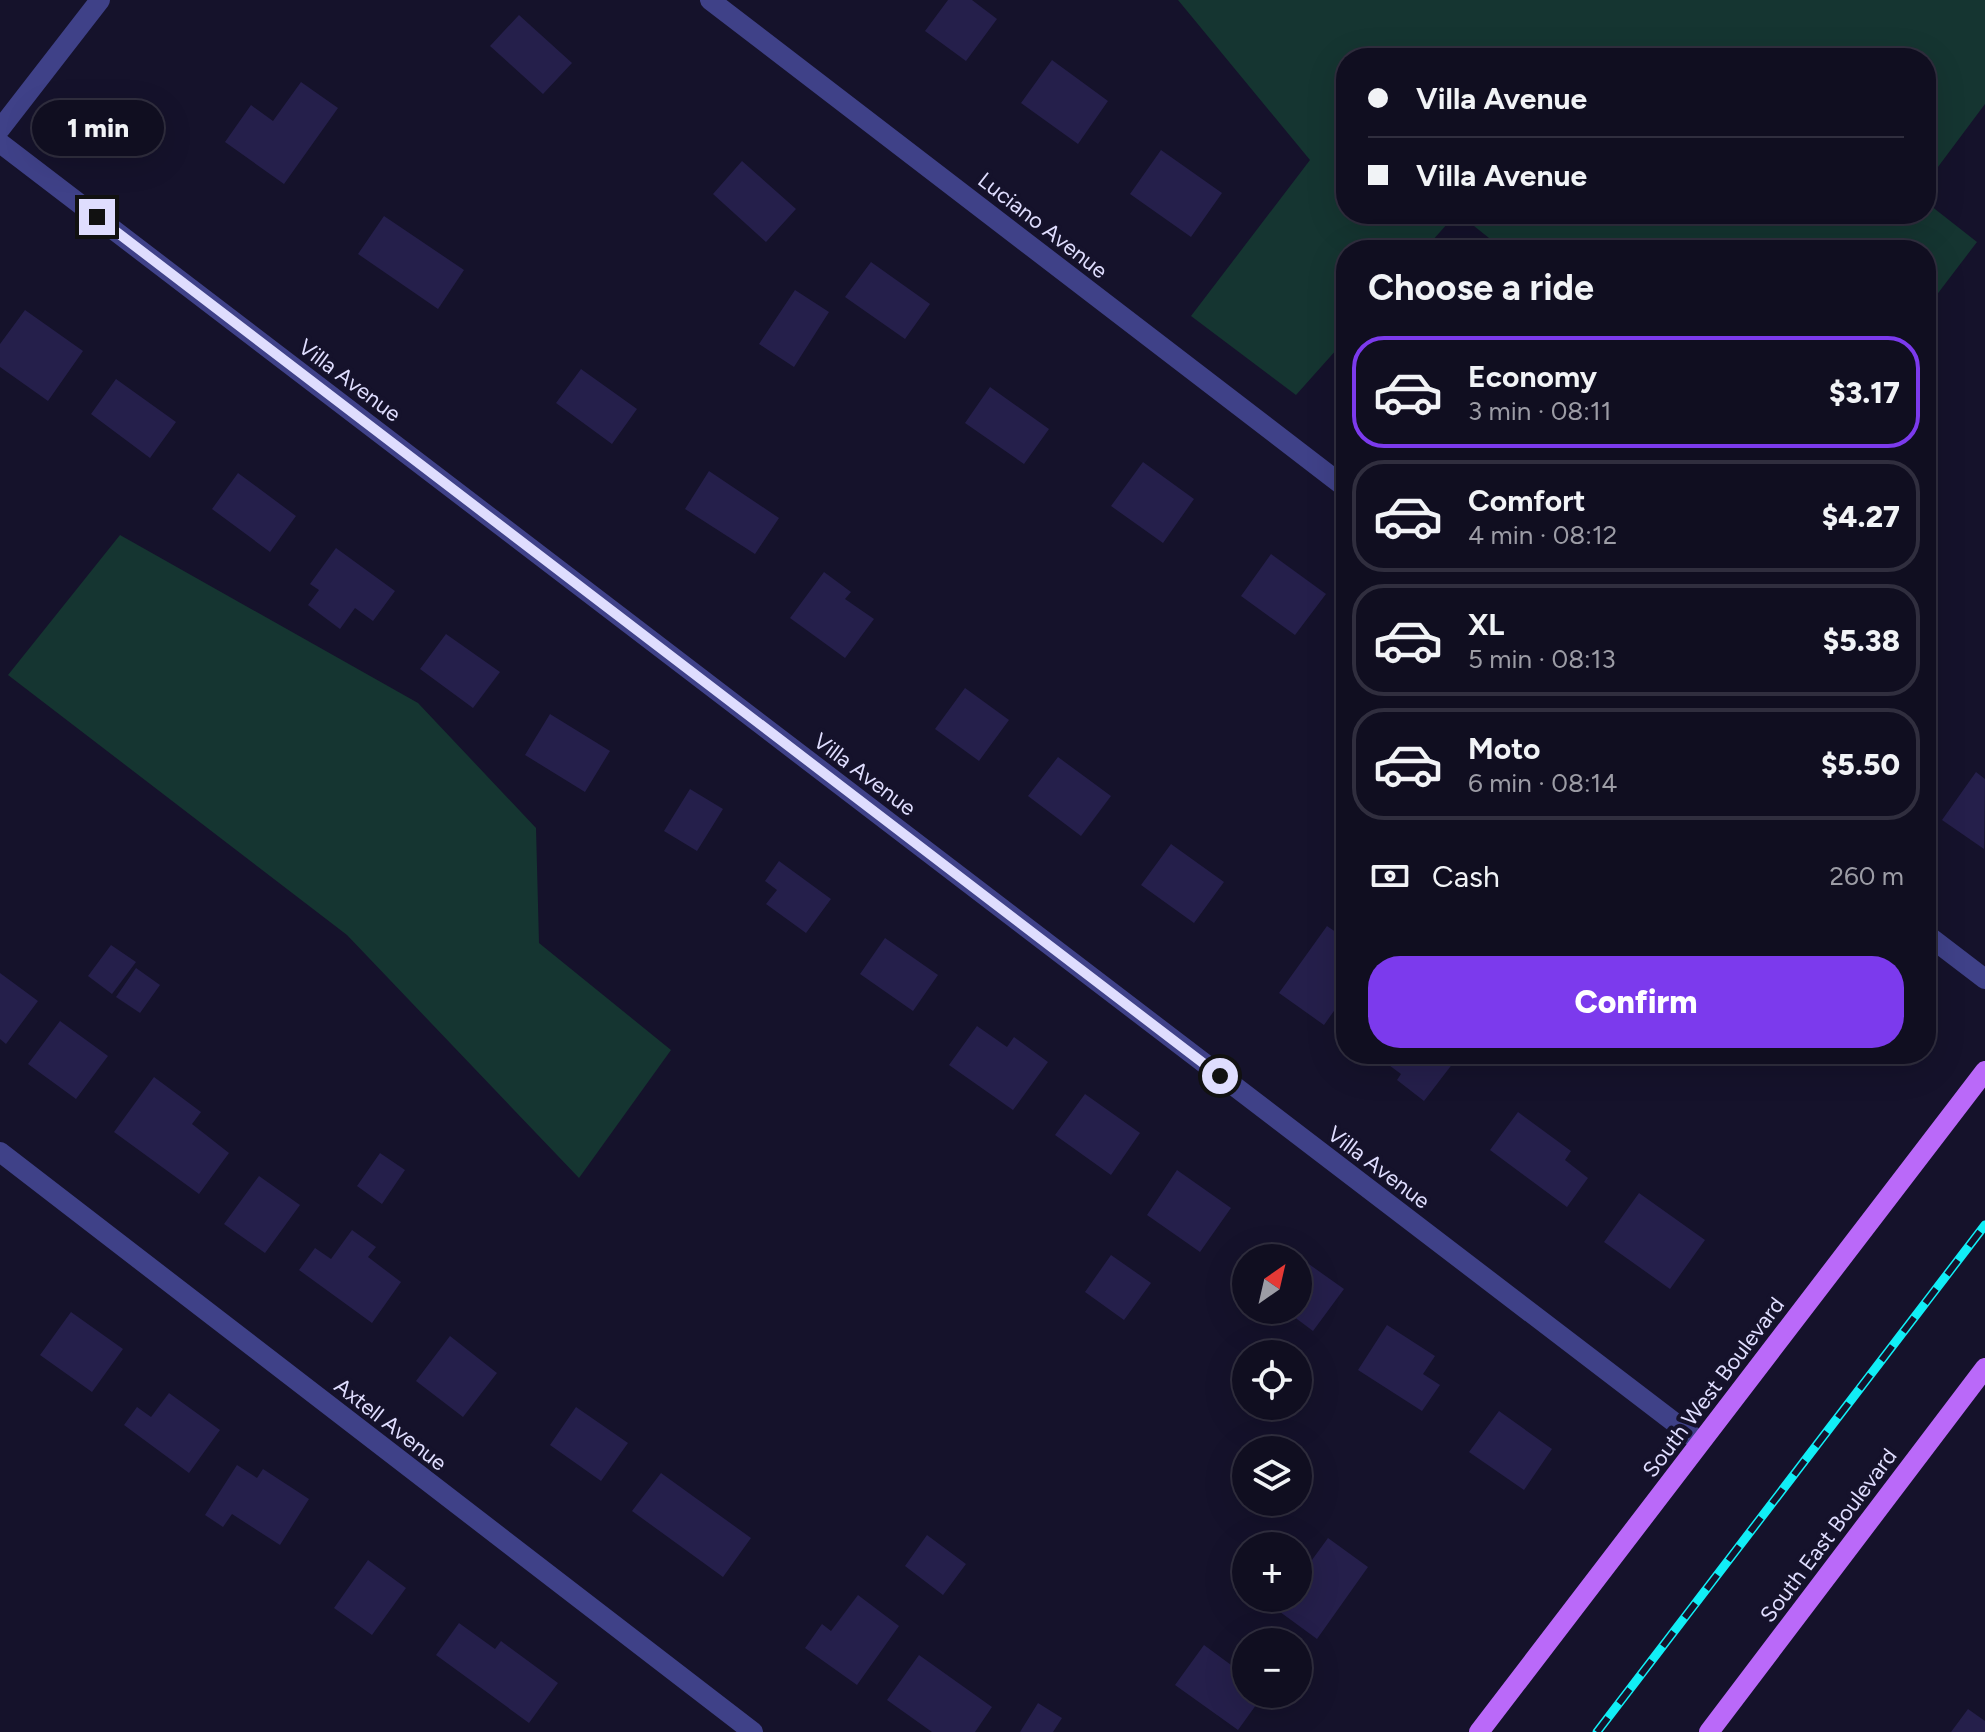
<!DOCTYPE html>
<html lang="en">
<head>
<meta charset="utf-8">
<style>
	body { margin:0; font-family:Figtree,sans-serif; background:#1e1c2d; color:#f1f3f6; height:100vh; display:flex; flex-direction:column; font-size:30px; white-space:nowrap }
	* { box-sizing:border-box; margin:0 }
	p { font-size:26px; color:#9c9ca5 }
	.icon { flex:none; width:44px; height:44px; fill:none; stroke:currentColor; stroke-width:2; stroke-linecap:round; stroke-linejoin:round }
	.map { position:relative; flex:1; overflow:hidden }
	.drawer { position:absolute; left:1336px; top:240px; width:600px; height:824px; display:flex; flex-direction:column; background:#100e20; border-radius:32px; box-shadow:0 8px 32px #0002,0 0 0 2px #302e3e }
	.drawer>* { flex:none }
	.guide { position:absolute; left:1336px; top:48px; width:600px; height:176px; border-radius:32px; box-shadow:0 8px 32px #0002,0 0 0 2px #302e3e; display:grid; align-content:center; height:176px; padding:0 32px; background:#100e20 }
	.needle { width:52px; rotate:34deg }
	.controls { position:absolute; left:1232px; top:1244px; display:grid; gap:16px }
	.controls a { display:grid; place-items:center; width:80px; height:80px; border-radius:50%; background:#100e20; box-shadow:0 8px 32px #0002,0 0 0 2px #302e3e; font-size:40px }
	.end { position:absolute; width:36px; height:36px; margin:-18px; border:10px solid #dfddfe; background:#111; box-shadow:0 0 0 4px #111 }
	.from { border-radius:50% }
	.bubble { position:absolute; height:56px; border-radius:28px; background:#100e20; box-shadow:0 8px 32px #0002,0 0 0 2px #302e3e; font-size:26px; font-weight:800; line-height:56px; text-align:center }
	.guide b { display:flex; align-items:center; gap:28px; height:76px; font-size:30px }
	.guide b+b { border-top:2px solid #302e3e }
	.guide i { width:20px; height:20px; background:#f1f3f6 }
	ul { padding:0; list-style:none }
	li { display:flex; align-items:center; gap:24px; height:112px; margin:0 16px 12px; padding:0 16px; border:4px solid #302e3e; border-radius:32px }
	li div { flex:1 }
	li b { display:block; font-size:30px }
	li em { font-style:normal; font-weight:800 }
	li.on { border-color:#7c3aed }
	li>.icon { width:72px; height:72px; stroke-width:1.5 }
	h2 { padding:0 32px; font-size:36px; line-height:96px }
	.pay { display:flex; align-items:center; gap:20px; height:88px; padding:0 32px; font-size:30px }
	.pay p { margin-inline-start:auto }
	.cta { display:flex; gap:16px; margin-top:auto; padding:16px 32px }
	.cta a { flex:1; height:92px; border-radius:32px; background:#7c3aed; color:#fff; font-size:32px; font-weight:800; line-height:92px; text-align:center }
	.map>svg:first-child { display:block }
	.green { fill:#153531 }
	.building { fill:#251f4b }
	.lines { fill:none; stroke-linecap:round; stroke-linejoin:round }
	.minor { stroke:#3f4188; stroke-width:20 }
	.major { stroke:#ba69f9; stroke-width:20 }
	.rail-casing { stroke:#11eef6; stroke-width:9 }
	.rail { stroke:#15122b; stroke-width:6; stroke-dasharray:18; stroke-linecap:butt }
	.route { stroke:#dfddfe; stroke-width:10 }
	.labels { text-anchor:middle; stroke-width:8; stroke-linejoin:round; paint-order:stroke }
	.street-label { font-size:22px; fill:#dfddfe; stroke:#15122b }
</style>
</head>
<body>
<div class="map">
<svg width="1985" height="1732" viewBox="0 0 1985 1732">
	<rect width="100%" height="100%" fill="#15122b"/>
	<path class="green" d="M1178 0H1985V104L1926 183V58H1346V214H1456L1424 250H1346V339L1296 395 1191 316 1310 160Z
		M1926 202 1977 242 1926 309V250H1504L1459 214H1926Z
		M120 535 418 703 536 828 539 943 671 1050 579 1178 347 935 8 675Z"/>
	<path class="building" d="M948 0H972L997 19 966 61 925 31Z
		M519 15 572 63 543 94 490 46Z
		M1052 60 1108 101 1078 144 1021 103Z
		M301 82 338 108 284 184 225 142 251 105 273 121Z
		M1161 150 1222 193 1191 237 1130 194Z
		M742 161 796 209 766 242 713 194Z
		M384 216 464 270 438 309 358 254Z
		M871 262 930 304 905 339 845 297Z
		M795 290 829 312 794 367 759 344Z
		M25 310 83 351 48 401 0 367V344Z
		M581 369 637 409 612 444 556 403Z
		M116 379 176 422 150 458 91 414Z
		M990 387 1049 429 1024 464 965 423Z
		M1143 462 1194 499 1163 543 1111 506Z
		M709 471 779 518 755 554 685 509Z
		M238 473 296 516 270 552 212 509Z
		M336 548 395 591 373 621 355 608 340 629 308 605 319 590 310 584Z
		M1271 554 1326 594 1295 635 1241 596Z
		M824 572 851 592 845 599 874 619 845 658 790 618Z
		M446 634 500 672 473 708 420 669Z
		M965 688 1009 720 979 761 935 729Z
		M550 714 610 751 585 792 525 755Z
		M1058 757 1111 796 1081 836 1028 796Z
		M1976 772 1985 779 1984 849 1942 820Z
		M690 789 723 809 697 851 664 831Z
		M1171 844 1224 882 1194 923 1141 885Z
		M779 861 831 899 806 933 766 904 777 890 765 881Z
		M1327 926 1346 939V994L1324 1025 1279 993Z
		M885 938 938 975 913 1011 860 974Z
		M111 945 136 962 112 994 88 976Z
		M136 968 160 985 140 1013 116 997Z
		M0 973 38 1001 6 1044 0 1039Z
		M60 1021 108 1056 76 1099 28 1064Z
		M977 1026 1007 1047 1014 1037 1048 1062 1013 1110 949 1065Z
		M1374 1054H1460L1424 1101 1397 1080 1401 1074Z
		M154 1077 201 1112 192 1124 229 1153 199 1194 114 1132Z
		M1085 1094 1140 1133 1111 1175 1055 1135Z
		M1518 1112 1571 1151 1565 1160 1588 1178 1567 1207 1490 1150Z
		M380 1153 405 1170 382 1204 357 1186Z
		M1177 1170 1231 1208 1200 1252 1147 1215Z
		M259 1176 300 1205 265 1253 224 1224Z
		M1639 1193 1705 1240 1670 1289 1604 1242Z
		M352 1230 376 1247 368 1257 401 1282 372 1323 299 1270 315 1248 331 1259Z
		M1289 1250 1344 1289 1313 1331 1285 1310H1298V1258H1283Z
		M1111 1255 1151 1283 1124 1320 1085 1292Z
		M71 1312 123 1349 92 1392 40 1355Z
		M1387 1325 1435 1356 1423 1374 1440 1385 1422 1411 1358 1370Z
		M450 1336 497 1373 463 1417 416 1381Z
		M169 1393 220 1430 189 1473 124 1425 137 1407 151 1417Z
		M576 1407 628 1443 601 1481 550 1445Z
		M1499 1411 1552 1449 1524 1490 1469 1452Z
		M237 1465 257 1478 263 1469 309 1499 280 1545 232 1514 223 1527 205 1515Z
		M661 1473 751 1538 723 1577 632 1511Z
		M927 1535 966 1564 943 1595 905 1566Z
		M1328 1538 1368 1567 1317 1639 1276 1609 1284 1598H1298V1579Z
		M368 1560 406 1588 372 1635 334 1608Z
		M858 1595 899 1626 857 1685 805 1648 822 1624 831 1631Z
		M459 1623 495 1649 501 1641 558 1683 529 1723 436 1655Z
		M1204 1645 1246 1676V1694H1264L1238 1730 1175 1685Z
		M919 1655 992 1707 975 1732H932L887 1700Z
		M1038 1703 1062 1718 1053 1732H1020Z
		M1968 1709 1985 1721V1732H1951Z"/>
	<g class="lines">
		<path class="minor" d="M710 0 1346 488
			M0 129 100 0
			M0 143 1700 1442
			M1926 934 1985 979
			M0 1152 753 1732"/>
		<path class="major" d="M1479 1732 1985 1071
			M1709 1732 1985 1368"/>
		<defs>
			<path id="rail" d="M1597 1732 1985 1225"/>
		</defs>
		<use href="#rail" class="rail-casing"/>
		<use href="#rail" class="rail"/>
	</g>
	<g class="lines">
		<path class="route" d="M97 217 1220 1076"/>
	</g>
	<g class="labels">
		<g class="street-label">
			<text transform="translate(1043 225) rotate(38)" y="8">Luciano Avenue</text>
			<text transform="translate(350 380) rotate(37)" y="8">Villa Avenue</text>
			<text transform="translate(865 774) rotate(37)" y="8">Villa Avenue</text>
			<text transform="translate(1379 1167) rotate(37)" y="8">Villa Avenue</text>
			<text transform="translate(1713 1387) rotate(-53)" y="8">South West Boulevard</text>
			<text transform="translate(391 1424) rotate(38)" y="8">Axtell Avenue</text>
			<text transform="translate(1828 1535) rotate(-53)" y="8">South East Boulevard</text>
		</g>
	</g>
</svg>
<div class="controls">
<a><svg class="needle" viewBox="-14 -14 28 28"><path d="M0-13l5 13h-10z" fill="#e53935"/><path d="M0 13l5-13h-10z" fill="#9c9ca5"/></svg></a>
<a><svg class="icon" aria-label="locate" viewBox="0 0 24 24"><circle cx="12" cy="12" r="6"/><path d="M12 2v4M12 18v4M2 12h4M18 12h4"/></svg></a>
<a><svg class="icon" aria-label="layers" viewBox="0 0 24 24"><path d="M12 4l9 5-9 5-9-5zM3 14l9 5 9-5"/></svg></a>
<a>+</a>
<a>−</a>
</div>
<i class="end from" style="left:1220px;top:1076px"></i>
<i class="end" style="left:97px;top:217px"></i>
<div class="bubble" style="left:32px;top:100px;width:132px">1 min</div>
<div class="guide">
<b><i class="from"></i>Villa Avenue</b>
<b><i></i>Villa Avenue</b>
</div>
<section class="drawer">
<h2>Choose a ride</h2>
<ul>
<li class="on"><svg class="icon" aria-label="car" viewBox="0 0 24 24"><path d="M5 17H2v-5l4-1 3-4h7l3 4 3 1v5h-3M9 17h6M6 11h13"/><circle cx="7" cy="17" r="2"/><circle cx="17" cy="17" r="2"/></svg><div><b>Economy</b><p>3 min · 08:11</p></div><em>$3.17</em></li>
<li><svg class="icon" aria-label="car" viewBox="0 0 24 24"><path d="M5 17H2v-5l4-1 3-4h7l3 4 3 1v5h-3M9 17h6M6 11h13"/><circle cx="7" cy="17" r="2"/><circle cx="17" cy="17" r="2"/></svg><div><b>Comfort</b><p>4 min · 08:12</p></div><em>$4.27</em></li>
<li><svg class="icon" aria-label="car" viewBox="0 0 24 24"><path d="M5 17H2v-5l4-1 3-4h7l3 4 3 1v5h-3M9 17h6M6 11h13"/><circle cx="7" cy="17" r="2"/><circle cx="17" cy="17" r="2"/></svg><div><b>XL</b><p>5 min · 08:13</p></div><em>$5.38</em></li>
<li><svg class="icon" aria-label="car" viewBox="0 0 24 24"><path d="M5 17H2v-5l4-1 3-4h7l3 4 3 1v5h-3M9 17h6M6 11h13"/><circle cx="7" cy="17" r="2"/><circle cx="17" cy="17" r="2"/></svg><div><b>Moto</b><p>6 min · 08:14</p></div><em>$5.50</em></li>
</ul>
<div class="pay"><svg class="icon" aria-label="cash" viewBox="0 0 24 24"><path d="M3 7h18v10H3z"/><circle cx="12" cy="12" r="2"/></svg>Cash<p>260 m</p></div>
<div class="cta"><a>Confirm</a></div>
</section>
</div>
</body>
</html>
